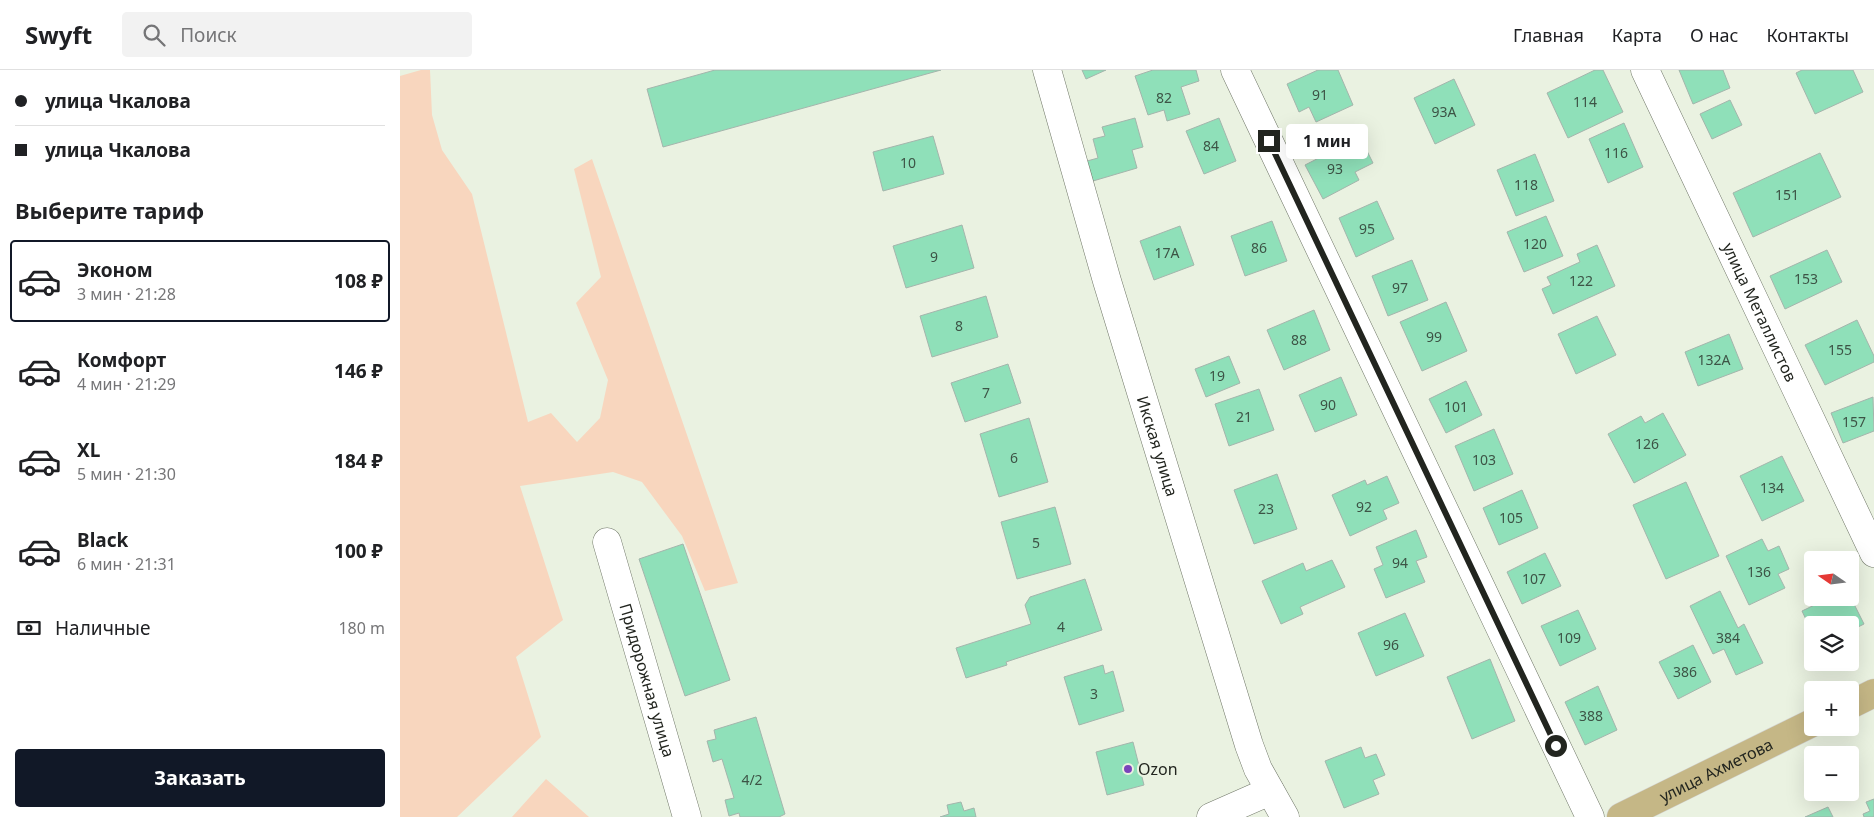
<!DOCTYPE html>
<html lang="ru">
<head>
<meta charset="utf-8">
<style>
	body { margin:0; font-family:"Noto Sans",sans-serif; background:#f2f2f2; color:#202124; height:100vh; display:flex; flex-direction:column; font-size:19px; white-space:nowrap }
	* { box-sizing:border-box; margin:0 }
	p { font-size:16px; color:#757577 }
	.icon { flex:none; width:28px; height:28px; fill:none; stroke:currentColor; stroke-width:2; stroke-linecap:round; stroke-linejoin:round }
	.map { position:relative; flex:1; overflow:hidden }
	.details { display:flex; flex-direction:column; background:#fff; width:400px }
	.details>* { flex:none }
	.hud { display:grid; align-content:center; height:110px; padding:0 15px; background:#fff }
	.needle { width:32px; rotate:284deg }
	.buttons { position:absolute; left:1404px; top:481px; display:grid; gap:10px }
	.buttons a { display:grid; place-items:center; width:55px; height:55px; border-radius:5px; background:#fff; box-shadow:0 5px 20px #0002; font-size:25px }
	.end { position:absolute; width:22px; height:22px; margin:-11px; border:6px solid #22251f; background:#fff; box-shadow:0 0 0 2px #fff }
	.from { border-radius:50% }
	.bubble { position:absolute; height:35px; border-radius:5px; background:#fff; box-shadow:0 5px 20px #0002; font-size:16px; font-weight:700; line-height:35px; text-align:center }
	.hud b { display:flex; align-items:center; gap:18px; height:48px; font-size:19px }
	.hud b+b { border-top:1px solid #e0e0e0 }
	.hud i { width:12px; height:12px; background:#202124 }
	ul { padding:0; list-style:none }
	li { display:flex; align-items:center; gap:15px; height:82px; margin:0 10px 8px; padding:0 5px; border:2px solid transparent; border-radius:5px }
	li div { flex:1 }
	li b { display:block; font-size:19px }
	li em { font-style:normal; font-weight:700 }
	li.current { border-color:#111827 }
	li>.icon { width:45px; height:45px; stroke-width:1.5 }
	h2 { padding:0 15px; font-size:22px; line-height:60px }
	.pay { display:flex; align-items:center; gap:12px; height:55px; padding:0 15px; font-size:19px }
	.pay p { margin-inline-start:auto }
	.button { display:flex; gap:10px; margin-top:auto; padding:10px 15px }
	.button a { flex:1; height:58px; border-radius:5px; background:#111827; color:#fff; font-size:20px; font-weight:700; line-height:58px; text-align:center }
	header { display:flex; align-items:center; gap:30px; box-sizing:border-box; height:70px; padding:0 25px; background:#fff; border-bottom:1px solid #e0e0e0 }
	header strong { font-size:24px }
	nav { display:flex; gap:28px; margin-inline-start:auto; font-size:18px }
	.search { width:350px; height:45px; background:#f2f2f2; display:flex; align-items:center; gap:12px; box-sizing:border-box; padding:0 18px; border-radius:5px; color:#757577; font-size:19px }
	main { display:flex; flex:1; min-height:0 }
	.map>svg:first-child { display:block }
	.green { fill:#f8d6be }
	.building { fill:#8fe0b9; stroke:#a4b5ac }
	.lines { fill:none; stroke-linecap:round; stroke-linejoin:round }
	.minor-casing { stroke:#707768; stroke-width:29 }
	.major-casing { stroke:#d3d3d2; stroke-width:29 }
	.minor { stroke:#fff; stroke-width:28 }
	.major { stroke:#c5b786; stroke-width:28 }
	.route { stroke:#22251f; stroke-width:6 }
	.poi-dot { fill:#7a44bb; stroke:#eaf2e1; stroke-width:2 }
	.labels { text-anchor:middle; stroke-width:4; stroke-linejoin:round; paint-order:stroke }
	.number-label { font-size:14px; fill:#3d5446 }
	.street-label { font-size:16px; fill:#22251f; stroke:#eaf2e1 }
	.poi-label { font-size:16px; fill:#22251f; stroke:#eaf2e1; text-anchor:start }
</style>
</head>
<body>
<header>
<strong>Swyft</strong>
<div class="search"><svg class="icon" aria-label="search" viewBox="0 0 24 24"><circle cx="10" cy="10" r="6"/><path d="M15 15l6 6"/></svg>Поиск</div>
<nav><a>Главная</a><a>Карта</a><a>О нас</a><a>Контакты</a></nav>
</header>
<main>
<section class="details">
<div class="hud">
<b><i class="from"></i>улица Чкалова</b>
<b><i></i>улица Чкалова</b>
</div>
<h2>Выберите тариф</h2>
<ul>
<li class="current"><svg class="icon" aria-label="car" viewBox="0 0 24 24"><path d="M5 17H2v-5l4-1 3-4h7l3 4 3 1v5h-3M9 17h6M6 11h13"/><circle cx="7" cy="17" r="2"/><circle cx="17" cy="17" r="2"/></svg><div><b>Эконом</b><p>3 мин · 21:28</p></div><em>108 ₽</em></li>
<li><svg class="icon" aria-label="car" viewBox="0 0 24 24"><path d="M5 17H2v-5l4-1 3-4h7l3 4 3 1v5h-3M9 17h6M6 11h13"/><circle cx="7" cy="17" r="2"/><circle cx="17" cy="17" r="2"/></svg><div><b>Комфорт</b><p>4 мин · 21:29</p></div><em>146 ₽</em></li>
<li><svg class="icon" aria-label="car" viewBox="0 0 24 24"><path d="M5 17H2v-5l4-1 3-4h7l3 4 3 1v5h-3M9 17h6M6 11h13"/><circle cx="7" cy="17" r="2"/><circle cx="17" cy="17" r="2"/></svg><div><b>XL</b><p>5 мин · 21:30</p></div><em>184 ₽</em></li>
<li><svg class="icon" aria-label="car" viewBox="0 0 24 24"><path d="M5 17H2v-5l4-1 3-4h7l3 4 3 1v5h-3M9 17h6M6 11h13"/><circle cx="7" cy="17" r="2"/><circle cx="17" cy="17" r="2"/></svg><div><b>Black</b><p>6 мин · 21:31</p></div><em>100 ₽</em></li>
</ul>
<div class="pay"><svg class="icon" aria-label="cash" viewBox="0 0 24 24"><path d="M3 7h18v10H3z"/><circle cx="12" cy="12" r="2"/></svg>Наличные<p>180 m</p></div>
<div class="button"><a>Заказать</a></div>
</section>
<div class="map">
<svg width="1474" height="747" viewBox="0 0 1474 747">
	<rect width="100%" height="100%" fill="#eaf2e1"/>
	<path class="green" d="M21 0H30L32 45 42 80 72 124 128 352 151 343 177 372 200 348 208 310 176 233 201 207 174 99 192 89 338 513 305 521 282 466 242 412 213 402 120 416 163 550 116 587 141 667 57 747H0V6Z
		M146 709 189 747H112Z"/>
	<path class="building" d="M315 0H541L263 77 247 19Z
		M682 0H706L686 9Z
		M753 0H796L799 11 781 17 790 44 767 51 764 40 748 45 735 6Z
		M918 0H938L953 35 916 52 909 37 899 42 887 14Z
		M1195 0H1203L1223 42 1168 68 1147 23Z
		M1279 0H1323L1330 18 1293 34Z
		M1402 0H1453L1463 22 1415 44 1396 3Z
		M1054 9 1075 55 1035 74 1014 28Z
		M1330 30 1342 55 1312 69 1300 44Z
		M735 48 743 77 732 80 737 98 693 111 687 91 698 88 693 69 705 66 702 57Z
		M819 48 836 91 804 104 786 61Z
		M1224 53 1243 97 1208 113 1189 69Z
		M533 66 544 104 483 121 473 82Z
		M960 67 973 93 955 102 959 110 923 129 905 95Z
		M1420 83 1441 127 1353 167 1333 123Z
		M1135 84 1154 131 1116 146 1097 100Z
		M977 131 994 169 956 187 939 148Z
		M1146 146 1163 186 1124 202 1107 162Z
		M872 151 887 191 845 206 831 166Z
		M562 155 574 198 506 218 493 176Z
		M780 156 794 195 754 210 740 171Z
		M1197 175 1215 216 1153 244 1142 219 1151 215 1147 207 1180 192 1177 184Z
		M1427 180 1442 212 1385 239 1370 206Z
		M1012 190 1028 230 988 246 972 206Z
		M586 226 598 267 532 287 520 246Z
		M1046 232 1067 281 1022 301 1000 252Z
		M914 240 930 280 884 300 867 260Z
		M1197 246 1216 285 1176 304 1158 264Z
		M1457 250 1474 286V292L1425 315 1405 275Z
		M1329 264 1343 299 1298 316 1285 282Z
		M829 286 840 313 806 327 795 299Z
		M608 294 621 333 565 352 551 313Z
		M941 307 957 345 915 362 899 325Z
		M1066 311 1082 345 1046 363 1029 329Z
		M859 319 874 360 829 376 815 334Z
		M1473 327 1474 361 1443 373 1431 343Z
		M1263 343 1286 385 1234 413 1208 364 1241 346 1245 353Z
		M629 348 648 412 599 427 580 364Z
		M1094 359 1113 404 1074 421 1055 376Z
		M1382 386 1404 431 1362 451 1340 406Z
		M877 404 897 459 854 474 834 420Z
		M987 406 999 433 983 440 987 449 950 466 932 425 965 410 967 415Z
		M1286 412 1319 486 1266 509 1233 435Z
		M1122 420 1138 458 1099 475 1083 438Z
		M655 437 671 494 617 509 601 452Z
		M1016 460 1027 487 1016 491 1025 512 986 528 974 499 983 495 976 477Z
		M1362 469 1368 481 1379 476 1389 499 1378 504 1385 518 1349 535 1326 486Z
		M283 474 330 610 285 626 239 489Z
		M1145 483 1161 516 1122 534 1107 502Z
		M932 490 945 517 900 537 903 544 881 554 862 511 903 493 906 501Z
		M685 509 702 560 606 592 607 595 566 608 556 578 631 554 625 535 630 527Z
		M1320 521 1338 558 1344 554 1363 593 1336 605 1324 579 1313 584 1290 536Z
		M1450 526 1464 554 1450 561V555H1412V562L1402 541 1429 528H1450Z
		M1178 540 1196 579 1160 596 1141 556Z
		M1005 543 1024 586 976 606 958 563Z
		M1293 575 1311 612 1278 629 1259 592Z
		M1090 589 1115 651 1072 669 1047 607Z
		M703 595 705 604 713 601 724 641 679 655 664 607Z
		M1198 616 1217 660 1185 675 1165 632Z
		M356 647 385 744 379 747H340L339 743 329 746 325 730 334 728 322 689 313 692 307 671 316 669 314 660Z
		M733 672 744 715 707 725 696 682Z
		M961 677 965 688 976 684 985 705 973 710 979 724 944 738 925 691Z
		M1474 729V747H1464L1463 744 1470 741 1466 732Z
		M561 732 564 741 574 738 576 747H540L549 744 547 735Z
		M1428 737 1433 747H1405Z"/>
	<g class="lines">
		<defs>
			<g id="minor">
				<path id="s1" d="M647 0 707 211 849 675 858 699 885 747"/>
				<path d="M835 0 1190 747"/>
				<path id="s2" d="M1245 0 1474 483"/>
				<path id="s3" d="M207 472 287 747"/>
				<path d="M811 747 870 721"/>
			</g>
			<g id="major">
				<path d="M1450 635 1474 623"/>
				<path id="s4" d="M1221 747 1412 653"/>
			</g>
		</defs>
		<use href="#minor" class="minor-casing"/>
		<use href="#major" class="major-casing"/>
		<use href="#minor" class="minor"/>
		<use href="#major" class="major"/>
	</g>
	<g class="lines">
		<path class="route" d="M869 71 1156 676"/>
	</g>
	<circle class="poi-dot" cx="728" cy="699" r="5"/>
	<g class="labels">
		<g class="number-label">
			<text x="920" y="30">91</text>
			<text x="764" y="33">82</text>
			<text x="1185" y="37">114</text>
			<text x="1044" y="47">93А</text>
			<text x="811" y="81">84</text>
			<text x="1216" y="88">116</text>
			<text x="508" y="98">10</text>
			<text x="935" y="104">93</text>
			<text x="1126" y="120">118</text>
			<text x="1387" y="130">151</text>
			<text x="967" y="164">95</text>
			<text x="1135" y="179">120</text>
			<text x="859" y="183">86</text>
			<text x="767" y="188">17А</text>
			<text x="534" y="192">9</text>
			<text x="1406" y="214">153</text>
			<text x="1181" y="216">122</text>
			<text x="1000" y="223">97</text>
			<text x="559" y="261">8</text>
			<text x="1034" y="272">99</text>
			<text x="899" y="275">88</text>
			<text x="1440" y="285">155</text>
			<text x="1314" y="295">132А</text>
			<text x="817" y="311">19</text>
			<text x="586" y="328">7</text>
			<text x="928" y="340">90</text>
			<text x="1056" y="342">101</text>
			<text x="844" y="352">21</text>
			<text x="1454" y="357">157</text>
			<text x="1247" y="379">126</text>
			<text x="614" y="393">6</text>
			<text x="1084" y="395">103</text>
			<text x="1372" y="423">134</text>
			<text x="964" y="442">92</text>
			<text x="866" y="444">23</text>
			<text x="1111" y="453">105</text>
			<text x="636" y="478">5</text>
			<text x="1000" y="498">94</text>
			<text x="1359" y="507">136</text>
			<text x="1134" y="514">107</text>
			<text x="661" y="562">4</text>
			<text x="1169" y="573">109</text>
			<text x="1328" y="573">384</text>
			<text x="991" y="580">96</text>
			<text x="1285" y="607">386</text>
			<text x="694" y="629">3</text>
			<text x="1191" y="651">388</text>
			<text x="352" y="715">4/2</text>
		</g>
		<g class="street-label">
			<text dy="6" stroke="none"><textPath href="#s2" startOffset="268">улица Металлистов</textPath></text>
			<text dy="6" stroke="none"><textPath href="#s1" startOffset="392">Икская улица</textPath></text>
			<text dy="6" stroke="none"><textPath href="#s3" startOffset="144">Придорожная улица</textPath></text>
			<text dy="6" stroke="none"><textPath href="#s4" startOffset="106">улица Ахметова</textPath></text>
		</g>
		<g class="poi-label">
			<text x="738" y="705">Ozon</text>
		</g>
	</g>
</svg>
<div class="buttons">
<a><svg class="needle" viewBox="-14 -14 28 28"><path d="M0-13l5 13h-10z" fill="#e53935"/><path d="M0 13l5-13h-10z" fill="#757577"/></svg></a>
<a><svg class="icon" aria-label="layers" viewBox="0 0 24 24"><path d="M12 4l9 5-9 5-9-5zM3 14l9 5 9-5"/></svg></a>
<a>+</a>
<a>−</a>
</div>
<i class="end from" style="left:1156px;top:676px"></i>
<i class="end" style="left:869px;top:71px"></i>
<div class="bubble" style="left:886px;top:54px;width:82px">1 мин</div>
</div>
</main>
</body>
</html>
